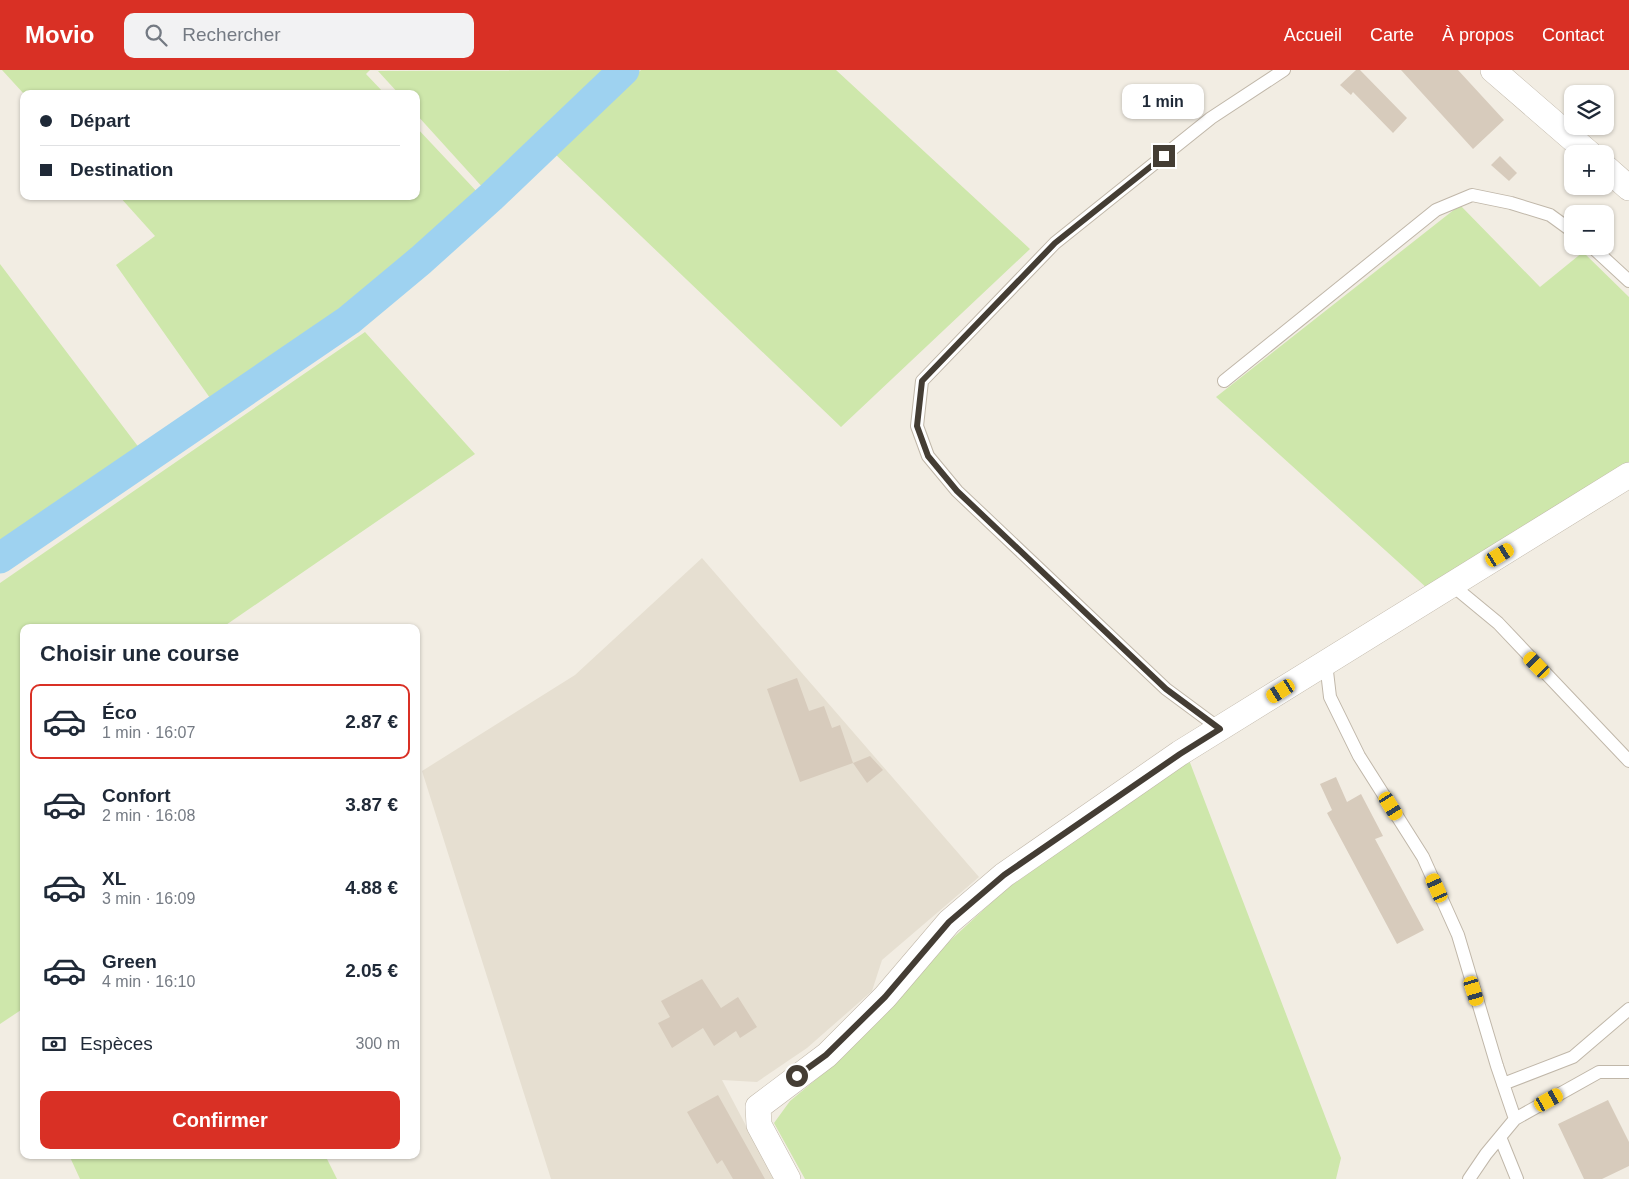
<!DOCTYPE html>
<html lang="fr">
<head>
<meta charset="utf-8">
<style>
	body { margin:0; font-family:Helvetica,sans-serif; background:#f2f2f3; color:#1f2937; height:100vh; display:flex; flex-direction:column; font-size:19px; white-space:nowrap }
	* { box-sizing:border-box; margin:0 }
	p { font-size:16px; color:#747a83 }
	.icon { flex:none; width:28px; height:28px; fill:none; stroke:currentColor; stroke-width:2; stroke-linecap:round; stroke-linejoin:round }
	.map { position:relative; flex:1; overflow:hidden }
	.details { position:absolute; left:20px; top:554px; width:400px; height:535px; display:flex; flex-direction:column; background:#fff; border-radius:10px; box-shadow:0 1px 4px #0004 }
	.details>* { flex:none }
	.guide { position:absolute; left:20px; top:20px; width:400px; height:110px; border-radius:10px; box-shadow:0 1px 4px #0004; display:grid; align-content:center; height:110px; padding:0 20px; background:#fff }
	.buttons { position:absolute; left:1564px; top:15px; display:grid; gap:10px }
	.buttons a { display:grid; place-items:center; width:50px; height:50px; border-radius:10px; background:#fff; box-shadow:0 1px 4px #0004; font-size:25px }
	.end { position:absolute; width:22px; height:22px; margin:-11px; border:6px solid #443d34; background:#fff; box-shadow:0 0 0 2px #fff }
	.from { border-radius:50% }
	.bubble { position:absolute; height:35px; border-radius:10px; background:#fff; box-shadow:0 1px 4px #0004; font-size:16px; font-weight:700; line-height:35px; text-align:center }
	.car { position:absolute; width:15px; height:30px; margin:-15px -8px; border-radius:6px; box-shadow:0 0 4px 1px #0007; background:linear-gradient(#f5c518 24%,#345 0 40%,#f5c518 0 76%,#345 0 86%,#f5c518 0) }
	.guide b { display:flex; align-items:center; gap:18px; height:48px; font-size:19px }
	.guide b+b { border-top:1px solid #e0e1e3 }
	.guide i { width:12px; height:12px; background:#1f2937 }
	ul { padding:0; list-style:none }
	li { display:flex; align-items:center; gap:15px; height:75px; margin:0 10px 8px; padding:0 10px; border:2px solid transparent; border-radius:10px }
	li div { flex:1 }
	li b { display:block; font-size:19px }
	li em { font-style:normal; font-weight:700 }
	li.active { border-color:#d93025 }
	li>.icon { width:45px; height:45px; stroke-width:1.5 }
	h2 { padding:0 20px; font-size:22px; line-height:60px }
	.pay { display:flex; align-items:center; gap:12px; height:55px; padding:0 20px; font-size:19px }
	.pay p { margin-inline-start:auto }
	.action { display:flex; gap:10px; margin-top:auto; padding:10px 20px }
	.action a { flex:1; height:58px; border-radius:10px; background:#d93025; color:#fff; font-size:20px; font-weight:700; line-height:58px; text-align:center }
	header { display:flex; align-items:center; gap:30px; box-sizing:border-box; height:70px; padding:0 25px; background:#d93025; color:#fff }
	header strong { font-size:24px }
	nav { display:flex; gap:28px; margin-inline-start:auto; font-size:18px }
	.search { width:350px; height:45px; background:#f2f2f3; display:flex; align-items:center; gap:12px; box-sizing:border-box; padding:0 18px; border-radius:10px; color:#747a83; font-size:19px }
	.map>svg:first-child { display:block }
	.residential { fill:#e6dfd1 }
	.green { fill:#cee7ab }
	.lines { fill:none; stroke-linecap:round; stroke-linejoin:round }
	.canal { stroke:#9ed2f0; stroke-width:31 }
	.building { fill:#d7cbbc }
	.service-casing { stroke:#c0b7a9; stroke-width:14 }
	.minor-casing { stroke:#c0b7a9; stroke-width:26 }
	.service { stroke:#fff; stroke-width:12 }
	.minor { stroke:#fff; stroke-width:25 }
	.route { stroke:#443d34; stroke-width:6 }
</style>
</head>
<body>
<header>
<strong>Movio</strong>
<div class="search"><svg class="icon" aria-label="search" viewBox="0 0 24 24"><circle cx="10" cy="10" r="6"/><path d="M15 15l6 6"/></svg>Rechercher</div>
<nav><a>Accueil</a><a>Carte</a><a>À propos</a><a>Contact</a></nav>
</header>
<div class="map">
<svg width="1629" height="1109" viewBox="0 0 1629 1109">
	<rect width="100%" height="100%" fill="#f2ede3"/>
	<path class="residential" d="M702 488 979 807 882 890 872 921 807 978 757 1012 722 1010 774 1109H551L422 701 575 605Z"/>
	<path class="green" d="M2 0H370L366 4 385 24H24Z
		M611 0 485 120 416 44V24H399L378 1Z
		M641 0H836L1030 179 841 357 553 82Z
		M416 57 480 125 344 239 210 328 116 195 155 166 119 126H416Z
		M1460 135 1540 217 1583 182 1629 227V393L1428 519 1216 327Z
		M0 194 140 379 0 474Z
		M365 262 475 384 223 557 24 558V938L0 954V513Z
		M1189 690 1341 1088 1336 1109H805L774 1053 790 1031 843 987 942 878 1005 820Z
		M69 1085H325L337 1109H80Z"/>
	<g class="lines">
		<path class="canal" d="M0 488 349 250 421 190 491 127 624 0"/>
	</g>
	<path class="building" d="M1356 0H1360L1407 48 1393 63 1353 22 1351 25 1340 15Z
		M1401 0H1458L1504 50 1473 79Z
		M1500 86 1517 103 1509 111 1491 95Z
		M797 608 809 641 824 636 832 658 840 655 853 693 800 712 767 619Z
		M870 686 883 700 867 713 853 693Z
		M1336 707 1347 732 1361 724 1383 766 1375 769 1424 860 1397 874 1327 743 1332 740 1320 714Z
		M702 909 721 938 738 927 757 957 740 968 736 961 714 976 703 958 672 978 658 953 670 947 661 931Z
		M718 1025 765 1109H733L722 1090 717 1094 687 1042Z
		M1608 1030 1629 1072V1096L1602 1109H1584L1558 1054Z"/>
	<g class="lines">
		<defs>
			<path id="service" d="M1591 176 1629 211
				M1224 311 1436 140 1472 125 1511 133 1550 145 1572 161
				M1452 515 1498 553 1629 691
				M1326 593 1330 627 1359 686 1423 787 1458 865 1497 996 1515 1049 1599 1002H1629
				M1220 659 1166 619 957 421 928 386 917 356 922 311 1055 173 1211 48 1284 0
				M1503 1014 1573 987 1629 939
				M1500 1067 1517 1109
				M1469 1109 1486 1084 1515 1049"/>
			<path id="minor" d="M1493 0 1590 84
				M1605 97 1629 118
				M788 1109 759 1055 758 1037 827 985 885 927 949 852 1004 805 1180 683 1629 405"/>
		</defs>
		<use href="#service" class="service-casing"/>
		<use href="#minor" class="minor-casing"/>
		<use href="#service" class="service"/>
		<use href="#minor" class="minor"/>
	</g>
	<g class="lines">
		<path class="route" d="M797 1006 826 985 885 927 949 852 1004 805 1180 684 1220 659 1166 619 957 421 928 386 917 356 922 311 1055 173 1164 86"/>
	</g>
</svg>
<div class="buttons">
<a><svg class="icon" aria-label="layers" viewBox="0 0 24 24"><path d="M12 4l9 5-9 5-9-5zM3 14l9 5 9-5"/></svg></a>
<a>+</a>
<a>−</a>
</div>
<i class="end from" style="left:797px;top:1006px"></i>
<i class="end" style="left:1164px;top:86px"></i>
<div class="bubble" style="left:1122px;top:14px;width:82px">1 min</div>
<i class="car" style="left:1500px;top:485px;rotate:59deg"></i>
<i class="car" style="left:1537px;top:595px;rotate:316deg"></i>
<i class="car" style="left:1281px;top:621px;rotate:238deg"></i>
<i class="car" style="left:1391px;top:736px;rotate:148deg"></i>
<i class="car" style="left:1437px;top:818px;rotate:336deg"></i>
<i class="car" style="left:1474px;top:921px;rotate:163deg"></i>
<i class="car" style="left:1549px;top:1030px;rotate:61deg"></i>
<div class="guide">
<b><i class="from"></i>Départ</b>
<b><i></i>Destination</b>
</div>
<section class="details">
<h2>Choisir une course</h2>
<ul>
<li class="active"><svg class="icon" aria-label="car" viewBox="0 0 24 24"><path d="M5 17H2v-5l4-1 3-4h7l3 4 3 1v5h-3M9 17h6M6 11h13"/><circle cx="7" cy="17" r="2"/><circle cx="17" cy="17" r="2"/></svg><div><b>Éco</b><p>1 min · 16:07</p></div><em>2.87 €</em></li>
<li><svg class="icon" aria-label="car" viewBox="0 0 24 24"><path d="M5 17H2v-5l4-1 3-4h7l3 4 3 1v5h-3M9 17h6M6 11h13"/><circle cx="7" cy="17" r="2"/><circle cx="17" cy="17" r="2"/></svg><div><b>Confort</b><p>2 min · 16:08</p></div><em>3.87 €</em></li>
<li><svg class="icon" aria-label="car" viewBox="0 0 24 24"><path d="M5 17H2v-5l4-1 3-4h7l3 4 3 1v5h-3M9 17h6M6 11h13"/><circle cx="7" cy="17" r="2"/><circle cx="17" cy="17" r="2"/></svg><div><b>XL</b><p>3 min · 16:09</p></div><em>4.88 €</em></li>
<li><svg class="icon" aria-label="car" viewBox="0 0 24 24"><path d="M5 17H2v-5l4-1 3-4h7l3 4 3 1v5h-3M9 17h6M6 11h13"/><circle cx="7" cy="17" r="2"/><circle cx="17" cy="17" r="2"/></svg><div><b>Green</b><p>4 min · 16:10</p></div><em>2.05 €</em></li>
</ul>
<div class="pay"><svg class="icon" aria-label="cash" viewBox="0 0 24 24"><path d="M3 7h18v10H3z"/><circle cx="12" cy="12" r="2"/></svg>Espèces<p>300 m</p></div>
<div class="action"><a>Confirmer</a></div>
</section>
</div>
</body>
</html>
